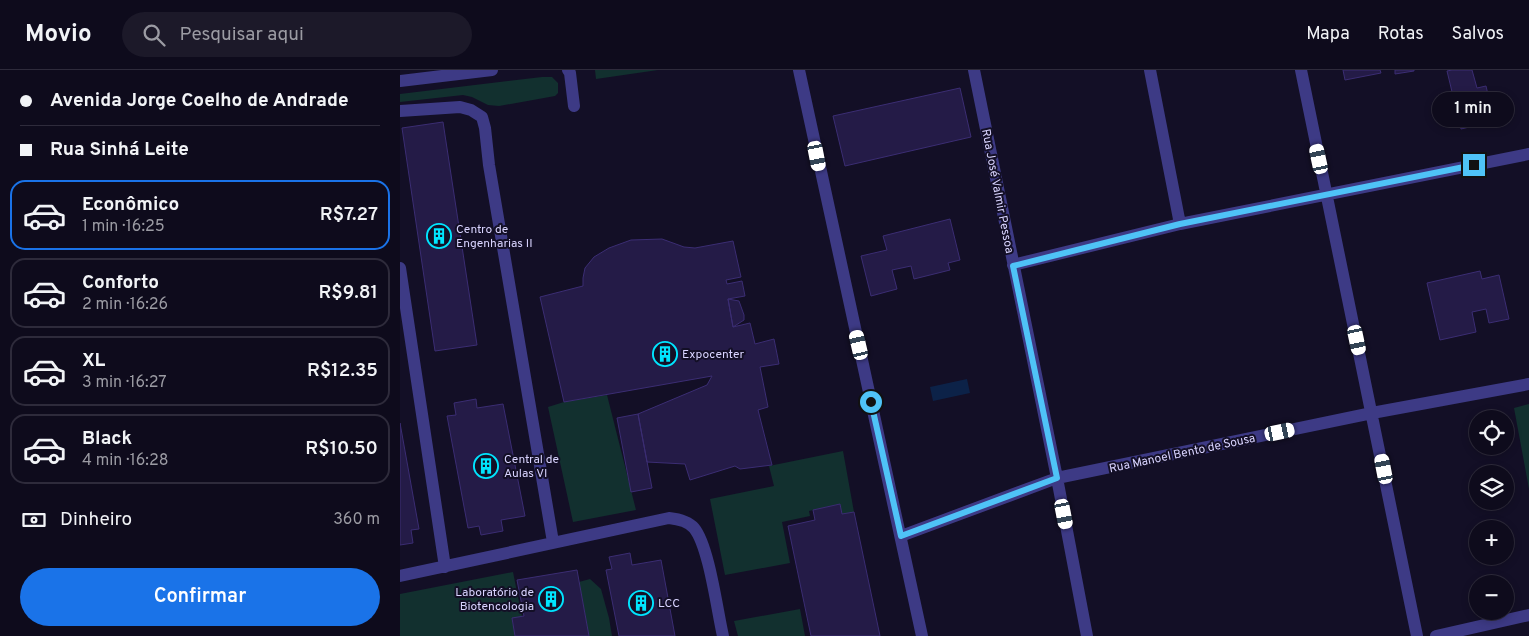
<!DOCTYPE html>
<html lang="pt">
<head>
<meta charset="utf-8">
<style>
	body { margin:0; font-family:Overpass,sans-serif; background:#1c1929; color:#f1f3f6; height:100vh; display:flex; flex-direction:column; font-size:19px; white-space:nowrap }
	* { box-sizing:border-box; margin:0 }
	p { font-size:16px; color:#9b9ba3 }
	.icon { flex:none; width:28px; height:28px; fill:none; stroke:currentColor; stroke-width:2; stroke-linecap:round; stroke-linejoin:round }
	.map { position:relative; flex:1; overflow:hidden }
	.details { display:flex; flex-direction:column; background:#0e0b1c; width:400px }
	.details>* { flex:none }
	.guide { display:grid; align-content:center; height:110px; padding:0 20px; background:#0e0b1c }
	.buttons { position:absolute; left:1069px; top:340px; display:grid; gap:10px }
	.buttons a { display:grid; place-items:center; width:45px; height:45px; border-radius:50%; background:#0e0b1c; box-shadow:0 2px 8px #0003,0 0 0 1px #2e2b3b; font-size:25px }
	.end { position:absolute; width:22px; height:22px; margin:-11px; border:6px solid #4fc3f7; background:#111; box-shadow:0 0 0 2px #111 }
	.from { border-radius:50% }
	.bubble { position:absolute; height:35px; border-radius:18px; background:#0e0b1c; box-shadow:0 2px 8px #0003,0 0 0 1px #2e2b3b; font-size:16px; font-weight:600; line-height:35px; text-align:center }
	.car { position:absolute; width:15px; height:30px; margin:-15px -8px; border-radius:6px; box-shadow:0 0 4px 1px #0007; background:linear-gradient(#fff 24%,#345 0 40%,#fff 0 76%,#345 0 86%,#fff 0) }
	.guide b { display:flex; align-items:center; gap:18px; height:48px; font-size:19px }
	.guide b+b { border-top:1px solid #2e2b3b }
	.guide i { width:12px; height:12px; background:#f1f3f6 }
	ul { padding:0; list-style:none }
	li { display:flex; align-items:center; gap:15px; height:70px; margin:0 10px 8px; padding:0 10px; border:2px solid #2e2b3b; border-radius:15px }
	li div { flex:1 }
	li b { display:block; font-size:19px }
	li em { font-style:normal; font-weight:600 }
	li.current { border-color:#1a73e8 }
	li>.icon { width:45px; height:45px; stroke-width:1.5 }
	.pay { display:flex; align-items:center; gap:12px; height:55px; padding:0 20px; font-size:19px }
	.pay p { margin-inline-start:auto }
	.primary-button { display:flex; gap:10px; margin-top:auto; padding:10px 20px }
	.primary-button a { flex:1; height:58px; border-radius:30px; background:#1a73e8; color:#fff; font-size:20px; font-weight:600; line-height:58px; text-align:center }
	header { display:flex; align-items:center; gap:30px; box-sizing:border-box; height:70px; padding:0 25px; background:#0e0b1c; border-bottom:1px solid #2e2b3b }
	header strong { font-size:24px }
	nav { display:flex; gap:28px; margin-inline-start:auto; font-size:18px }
	.search { width:350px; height:45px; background:#1c1929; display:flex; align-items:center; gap:12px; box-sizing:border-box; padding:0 18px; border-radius:28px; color:#9b9ba3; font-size:19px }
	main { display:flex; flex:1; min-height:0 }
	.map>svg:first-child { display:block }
	.green { fill:#12302f }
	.water { fill:#0c2248 }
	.building { fill:#241b47; stroke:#3b2d73 }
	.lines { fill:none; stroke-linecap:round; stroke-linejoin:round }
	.minor { stroke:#3d3a85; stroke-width:12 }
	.route { stroke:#4fc3f7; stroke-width:6 }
	.labels { text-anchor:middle; stroke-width:4; stroke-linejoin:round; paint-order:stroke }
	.street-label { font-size:12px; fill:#d9d4ff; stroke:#130f26 }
	.poi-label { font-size:12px; fill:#d9d4ff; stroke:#130f26; text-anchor:start }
</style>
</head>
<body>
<header>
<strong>Movio</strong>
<div class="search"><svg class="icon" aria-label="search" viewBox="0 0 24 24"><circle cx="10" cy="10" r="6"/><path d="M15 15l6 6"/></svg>Pesquisar aqui</div>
<nav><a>Mapa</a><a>Rotas</a><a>Salvos</a></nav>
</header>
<main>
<section class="details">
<div class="guide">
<b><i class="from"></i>Avenida Jorge Coelho de Andrade</b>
<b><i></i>Rua Sinhá Leite</b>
</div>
<ul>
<li class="current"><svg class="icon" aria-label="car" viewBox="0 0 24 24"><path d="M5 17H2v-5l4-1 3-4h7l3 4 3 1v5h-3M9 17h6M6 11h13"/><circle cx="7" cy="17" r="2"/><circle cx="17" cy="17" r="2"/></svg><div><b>Econômico</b><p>1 min · 16:25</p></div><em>R$7.27</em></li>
<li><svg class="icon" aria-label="car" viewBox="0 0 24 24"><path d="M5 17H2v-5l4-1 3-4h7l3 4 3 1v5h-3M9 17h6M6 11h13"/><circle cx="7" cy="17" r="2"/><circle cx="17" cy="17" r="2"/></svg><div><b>Conforto</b><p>2 min · 16:26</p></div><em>R$9.81</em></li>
<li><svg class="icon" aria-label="car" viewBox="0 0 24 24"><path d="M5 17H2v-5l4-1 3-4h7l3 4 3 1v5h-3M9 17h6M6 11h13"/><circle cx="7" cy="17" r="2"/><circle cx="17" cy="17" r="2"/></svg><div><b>XL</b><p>3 min · 16:27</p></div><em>R$12.35</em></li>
<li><svg class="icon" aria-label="car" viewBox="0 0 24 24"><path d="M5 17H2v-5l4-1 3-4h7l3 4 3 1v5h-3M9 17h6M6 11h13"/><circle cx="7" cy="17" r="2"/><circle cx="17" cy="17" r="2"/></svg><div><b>Black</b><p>4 min · 16:28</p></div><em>R$10.50</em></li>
</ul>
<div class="pay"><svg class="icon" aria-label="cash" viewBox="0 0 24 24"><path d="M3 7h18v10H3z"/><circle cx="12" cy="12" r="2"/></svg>Dinheiro<p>360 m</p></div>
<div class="primary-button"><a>Confirmar</a></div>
</section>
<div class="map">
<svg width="1129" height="566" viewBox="0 0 1129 566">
	<rect width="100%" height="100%" fill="#130f26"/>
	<path class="green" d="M195 0H258L196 9Z
		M142 7H152L158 13V23L155 26 99 36 88 35 72 27 63 25 0 32V24Z
		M207 325 236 440 173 452 148 337 164 332Z
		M1129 334V419L1114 338Z
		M443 381 454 442 442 444 440 434 409 441 410 446 382 452 390 493 325 505 310 429 374 416 369 396Z
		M113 502 122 547 112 549 115 566H0V524Z
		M190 509 201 519 209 548 212 566H189L179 512Z
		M400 539 405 566H338L334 551Z"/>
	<path class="water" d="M567 309 570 323 533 331 530 317Z"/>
	<path class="building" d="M943 0H980L981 3 945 10Z
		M995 0H1014V1L995 4Z
		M1052 0H1072L1077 18 1086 16 1094 51 1061 59 1047 1Z
		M560 18 571 67 445 96 433 46Z
		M43 52 77 275 35 281 2 58Z
		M550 149 560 190 548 193 550 200 514 209 511 196 492 200 497 219 471 226 461 186 487 180 483 166Z
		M262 169 284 177 295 178 333 171 341 207 326 210 327 214 342 211 345 226 328 229 333 257 350 253 355 274 374 269 379 294 360 297 368 337 358 340 372 395 340 399 335 396 290 410 285 394 247 392 238 344 307 315 312 306 164 332 140 227 183 216V208L185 198 194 187 209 178 231 170Z
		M1080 201 1082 209 1099 205 1109 249 1089 253 1086 239 1072 242 1076 262 1040 270 1027 213Z
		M328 229 339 231 344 245V250L333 257Z
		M76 329 77 338 103 334 125 446 101 450 103 461 81 465 79 456 68 458 47 346 56 345 54 333Z
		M238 344 252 418 231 422 217 348Z
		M0 353 19 459 11 460 13 473 0 475Z
		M440 434 442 444 454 442 480 566H411L388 456 415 450 413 440Z
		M230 483 232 495 261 490 275 566H219L206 500 212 499 209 487Z
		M177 500 189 566H115L112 548 124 546 117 510Z"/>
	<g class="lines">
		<path class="minor" d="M168 0 170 3 174 36
			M399 0 522 566
			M574 0 657 408 687 566
			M750 0 780 154
			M901 0 1017 566
			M0 11 92 0
			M0 41 60 37 71 40 82 47 85 58 89 95 153 472
			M613 195 780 154 1129 84
			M0 198 45 497
			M501 466 657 408 972 343 1129 314
			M0 506 269 448C278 449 288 451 294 458 309 476 317 540 323 566
			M1036 566 1129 545"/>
	</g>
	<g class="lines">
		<path class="route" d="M471 332 501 466 657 408 613 196 780 154 1074 95"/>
	</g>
	<defs>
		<symbol id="building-ring" viewBox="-11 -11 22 22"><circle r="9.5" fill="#130f26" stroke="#00e5ff" stroke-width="1.5"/><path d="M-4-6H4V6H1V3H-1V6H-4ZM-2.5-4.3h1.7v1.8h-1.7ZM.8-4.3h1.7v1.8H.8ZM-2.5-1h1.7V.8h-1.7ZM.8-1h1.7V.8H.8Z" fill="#00e5ff"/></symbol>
	</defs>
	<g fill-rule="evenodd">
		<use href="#building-ring" x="25" y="152" width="28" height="28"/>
		<use href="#building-ring" x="251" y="270" width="28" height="28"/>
		<use href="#building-ring" x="72" y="382" width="28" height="28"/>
		<use href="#building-ring" x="137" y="515" width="28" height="28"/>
		<use href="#building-ring" x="227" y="519" width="28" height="28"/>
	</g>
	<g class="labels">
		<g class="street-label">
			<text transform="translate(598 121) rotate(79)" y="4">Rua José Valmir Pessoa</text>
			<text transform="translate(782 383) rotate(-12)" y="4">Rua Manoel Bento de Sousa</text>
		</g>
		<g class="poi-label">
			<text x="56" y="163">Centro de<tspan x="56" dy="14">Engenharias II</tspan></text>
			<text x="282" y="288">Expocenter</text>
			<text x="104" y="393">Central de<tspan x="104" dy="14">Aulas VI</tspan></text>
			<text x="134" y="526" text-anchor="end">Laboratório de<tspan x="134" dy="14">Biotencologia</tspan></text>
			<text x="258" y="537">LCC</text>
		</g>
	</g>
</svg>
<div class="buttons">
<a><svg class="icon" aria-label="locate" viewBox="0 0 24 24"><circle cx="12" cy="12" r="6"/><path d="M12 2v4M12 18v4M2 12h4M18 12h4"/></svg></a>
<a><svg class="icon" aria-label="layers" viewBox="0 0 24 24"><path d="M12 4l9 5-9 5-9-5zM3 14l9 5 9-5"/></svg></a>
<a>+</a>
<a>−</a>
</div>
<i class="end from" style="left:471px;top:332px"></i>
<i class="end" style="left:1074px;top:95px"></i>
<div class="bubble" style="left:1032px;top:22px;width:82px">1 min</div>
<i class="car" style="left:417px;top:86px;rotate:169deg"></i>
<i class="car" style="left:919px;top:89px;rotate:348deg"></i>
<i class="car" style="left:957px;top:270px;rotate:168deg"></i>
<i class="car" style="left:459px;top:275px;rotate:347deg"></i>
<i class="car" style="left:880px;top:362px;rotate:78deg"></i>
<i class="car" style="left:984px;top:399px;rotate:349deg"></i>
<i class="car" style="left:664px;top:444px;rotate:169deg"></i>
</div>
</main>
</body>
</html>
